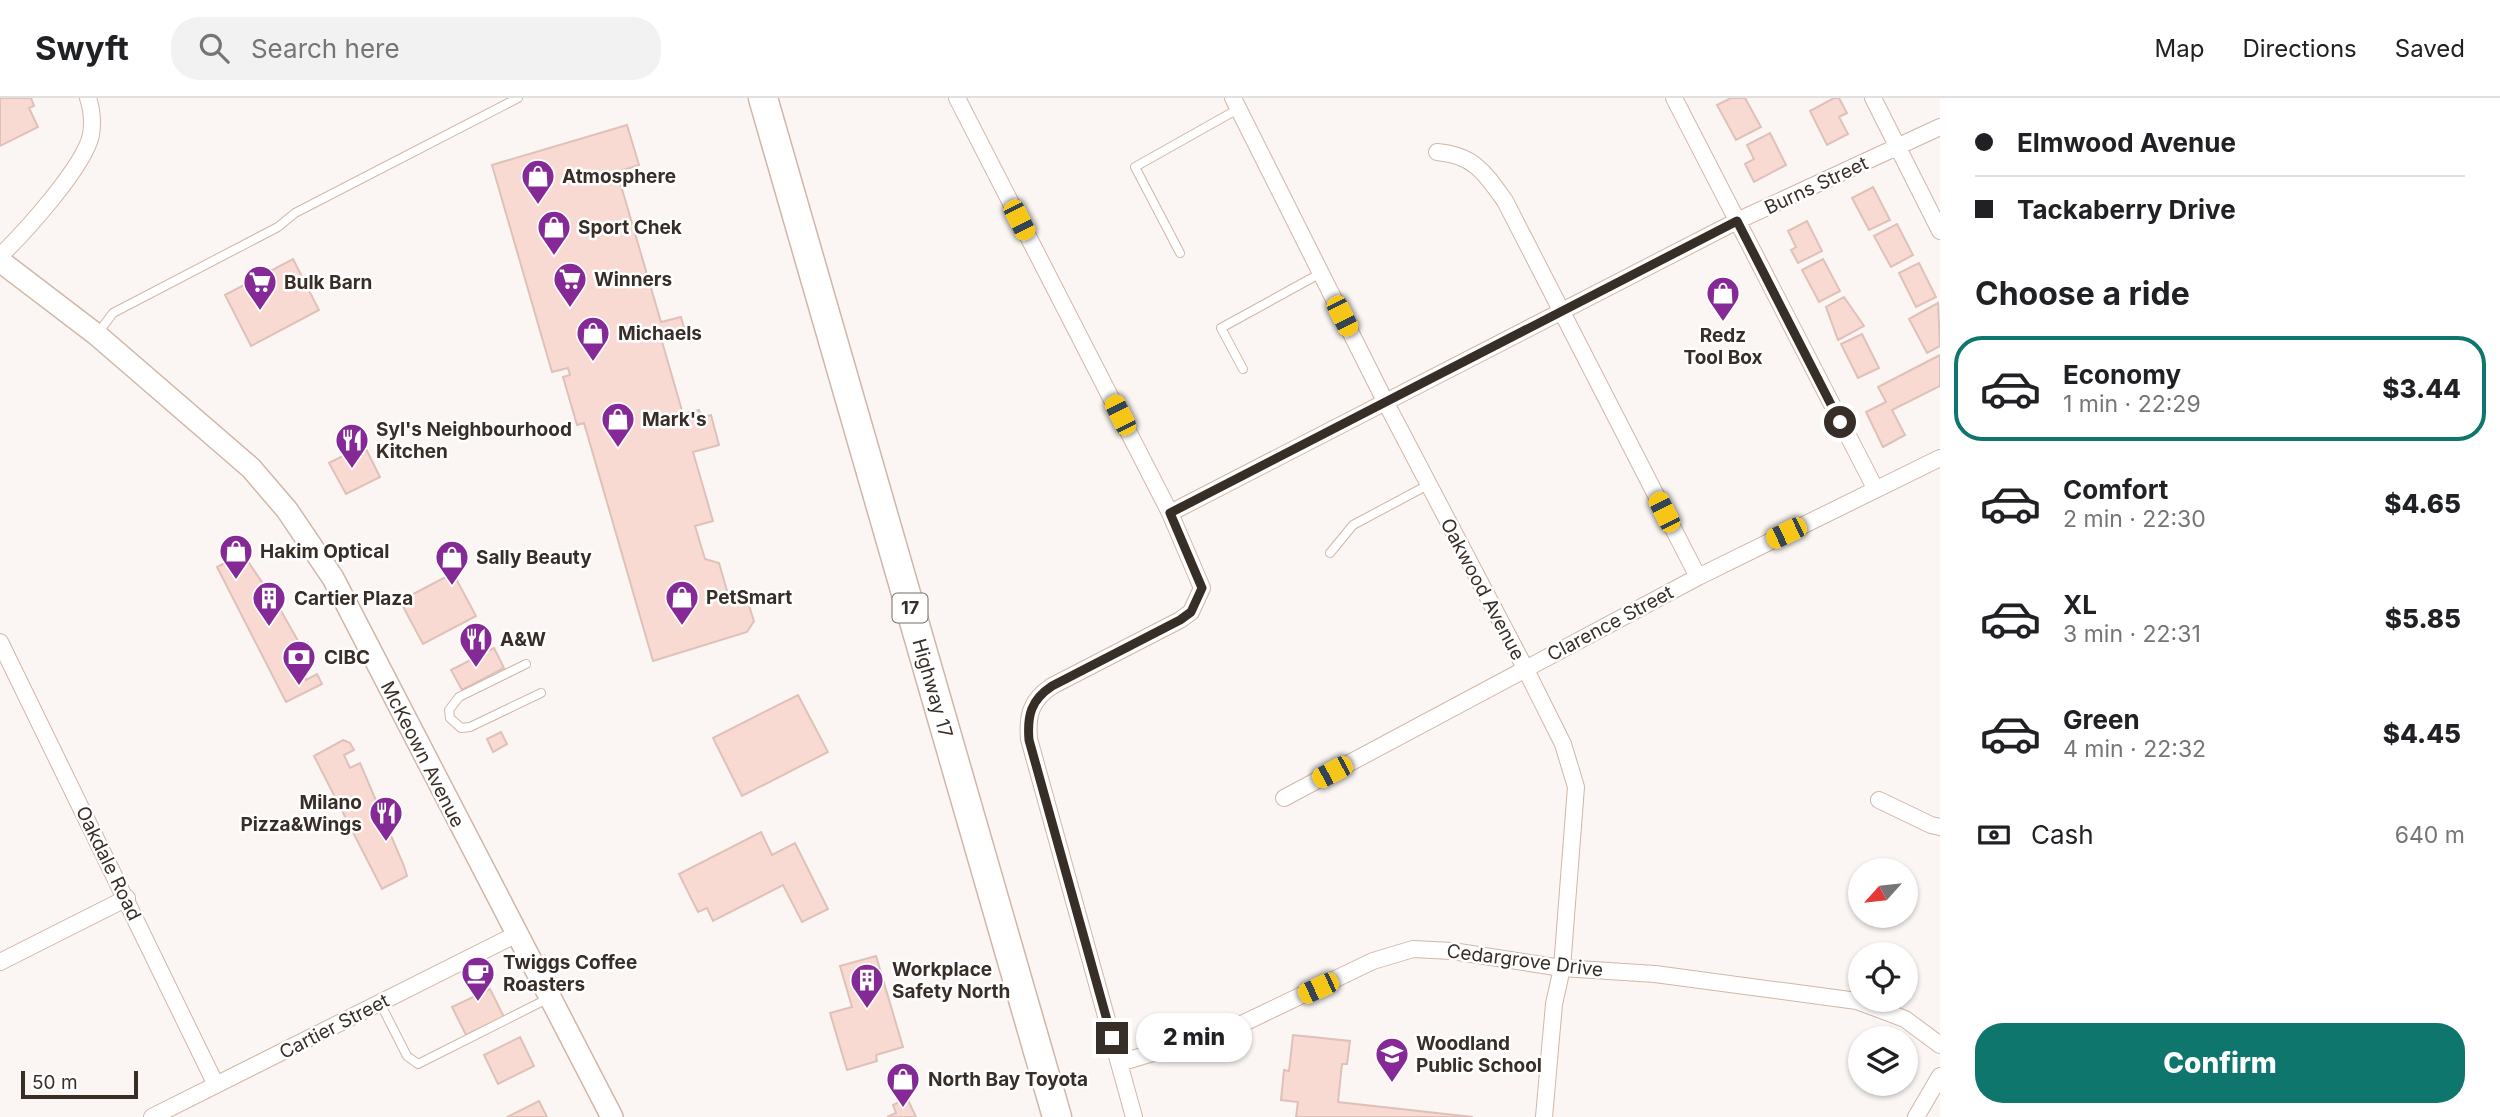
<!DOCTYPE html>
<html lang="en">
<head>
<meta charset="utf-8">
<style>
	body { margin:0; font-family:Inter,sans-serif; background:#f2f2f2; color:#202124; height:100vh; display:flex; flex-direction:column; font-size:26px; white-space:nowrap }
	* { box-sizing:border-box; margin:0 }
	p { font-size:23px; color:#757577 }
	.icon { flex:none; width:38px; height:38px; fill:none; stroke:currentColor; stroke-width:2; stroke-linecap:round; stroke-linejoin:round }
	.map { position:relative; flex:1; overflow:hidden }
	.panel { display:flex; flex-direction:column; background:#fff; width:560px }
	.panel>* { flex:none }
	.top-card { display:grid; align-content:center; height:154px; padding:0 35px; background:#fff }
	.needle { width:46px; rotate:243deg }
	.fabs { position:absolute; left:1848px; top:760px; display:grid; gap:14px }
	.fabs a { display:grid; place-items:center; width:70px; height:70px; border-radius:50%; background:#fff; box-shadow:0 2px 5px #0004; font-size:35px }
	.scale { position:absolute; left:21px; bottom:18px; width:117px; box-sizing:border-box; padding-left:7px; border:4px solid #382e28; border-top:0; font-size:19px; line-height:24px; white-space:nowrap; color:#382e28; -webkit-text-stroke:5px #fff; paint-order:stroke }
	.end { position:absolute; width:32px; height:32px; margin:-16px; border:9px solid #382e28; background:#fff; box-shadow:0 0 0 4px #fff }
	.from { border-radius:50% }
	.bubble { position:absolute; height:49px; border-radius:24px; background:#fff; box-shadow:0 2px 5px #0004; font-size:23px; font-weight:800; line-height:49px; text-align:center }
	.car { position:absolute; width:21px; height:42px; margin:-21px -10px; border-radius:9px; box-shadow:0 0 5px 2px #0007; background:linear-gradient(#f5c518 24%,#345 0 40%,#f5c518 0 76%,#345 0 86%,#f5c518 0) }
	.top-card b { display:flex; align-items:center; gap:24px; height:66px; font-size:26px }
	.top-card b+b { border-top:2px solid #e0e0e0 }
	.top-card i { width:18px; height:18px; background:#202124 }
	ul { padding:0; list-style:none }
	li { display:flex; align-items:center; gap:21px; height:105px; margin:0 14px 10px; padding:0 21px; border:4px solid transparent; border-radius:28px }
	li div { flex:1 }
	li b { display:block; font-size:26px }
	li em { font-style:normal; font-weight:800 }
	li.current { border-color:#0f766e }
	li>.icon { width:63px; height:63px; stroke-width:1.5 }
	h2 { padding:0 35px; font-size:32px; line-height:84px }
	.pay { display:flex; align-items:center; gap:18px; height:77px; padding:0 35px; font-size:26px }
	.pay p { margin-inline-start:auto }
	.button { display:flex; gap:14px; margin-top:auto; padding:14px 35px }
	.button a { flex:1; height:80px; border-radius:28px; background:#0f766e; color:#fff; font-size:28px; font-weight:800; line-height:80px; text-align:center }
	header { display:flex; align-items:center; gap:42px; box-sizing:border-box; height:98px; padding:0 35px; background:#fff; border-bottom:2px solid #e0e0e0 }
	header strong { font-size:33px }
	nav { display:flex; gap:38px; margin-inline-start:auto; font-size:24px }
	.search { width:490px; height:63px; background:#f2f2f2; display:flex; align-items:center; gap:18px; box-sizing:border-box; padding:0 24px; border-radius:28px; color:#757577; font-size:26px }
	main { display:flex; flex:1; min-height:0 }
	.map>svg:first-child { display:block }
	.building { fill:#f9dad2; stroke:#dfc1b9; stroke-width:2 }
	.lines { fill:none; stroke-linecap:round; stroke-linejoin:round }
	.service-casing { stroke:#d0b6a7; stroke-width:10 }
	.minor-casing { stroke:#d0b6a7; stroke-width:18 }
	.tertiary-casing { stroke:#d0b6a7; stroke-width:24 }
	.trunk-casing { stroke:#d0b6a7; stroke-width:31 }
	.service { stroke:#fff; stroke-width:8 }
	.minor { stroke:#fff; stroke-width:16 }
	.tertiary { stroke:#fff; stroke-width:21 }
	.trunk { stroke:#fff; stroke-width:28 }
	.route { stroke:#382e28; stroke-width:9 }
	.labels { text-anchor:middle; stroke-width:5; stroke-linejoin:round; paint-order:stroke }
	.shield { fill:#fff; stroke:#746d68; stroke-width:2 }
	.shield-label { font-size:18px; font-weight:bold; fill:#382e28 }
	.poi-label { font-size:19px; font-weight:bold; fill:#382e28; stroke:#fff; text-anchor:start }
	.street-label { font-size:19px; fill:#382e28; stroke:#fff }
</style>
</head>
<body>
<header>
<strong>Swyft</strong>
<div class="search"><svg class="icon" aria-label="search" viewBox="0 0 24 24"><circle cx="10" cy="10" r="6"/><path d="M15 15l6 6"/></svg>Search here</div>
<nav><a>Map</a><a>Directions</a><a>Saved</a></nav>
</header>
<main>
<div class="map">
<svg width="1940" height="1019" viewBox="0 0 1940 1019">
	<rect width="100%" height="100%" fill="#fbf6f3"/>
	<path class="building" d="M0 0H31L34 8 29 10 38 29 0 48Z
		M1731 0H1745L1761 29 1736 42 1717 7Z
		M1834 0H1839L1847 15 1839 19 1848 36 1827 47 1810 13Z
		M627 27 639 67 617 74 661 224 681 219 685 233 661 240 683 316 699 312 701 320 711 317 719 347 693 354 713 423 695 428 705 461 719 465 730 503 746 498 754 523 747 534 653 563 584 325 577 327 563 279 570 277 568 270 552 274 492 67Z
		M1770 35 1786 67 1754 84 1745 66 1754 61 1747 47Z
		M1873 89 1890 122 1869 132 1852 100Z
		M1807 123 1822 153 1798 165 1791 152 1796 149 1788 133Z
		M1897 126 1913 157 1891 169 1874 138Z
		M293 161 319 212 251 248 225 197Z
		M1823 161 1840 193 1819 204 1802 172Z
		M1919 165 1936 199 1916 209 1899 175Z
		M1844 199 1864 228 1838 242 1826 209Z
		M1938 205 1940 248 1927 255 1909 221Z
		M1862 236 1879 270 1858 280 1841 246Z
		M1940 257V288L1892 312 1905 337 1883 349 1866 314 1886 304 1878 289Z
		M364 347 380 379 346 396 329 365Z
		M243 456 280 511 310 564 300 569 306 582 317 576 322 586 286 604 217 469Z
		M453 475 476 518 423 546 400 503Z
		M494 550 504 570 462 592 451 572Z
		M798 597 828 654 742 698 713 640Z
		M501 634 507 646 493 654 487 641Z
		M343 642 350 645 354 652 344 657 350 670 360 665 404 768 407 778 382 791 314 658Z
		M761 734 772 757 795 745 828 811 802 824 783 787 713 823 707 810 698 814 679 776Z
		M876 858 903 949 876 957 877 963 847 972 830 915 852 909 840 868Z
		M490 891 504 919 466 937 452 909Z
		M1293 937 1350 943 1347 966H1342L1338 1004 1473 1019H1296L1298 1004 1281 1002 1284 972 1289 973Z
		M520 939 534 968 498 986 484 957Z
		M907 1000 916 1019H887L896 1015 893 1007Z
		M539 1003 547 1019H507Z"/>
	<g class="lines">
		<defs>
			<path id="service" d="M1180 155 1135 69 1238 11
				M98 235 113 215 278 129 295 115 518 0
				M1243 271 1221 230 1321 175
				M1330 455 1353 427 1428 387
				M526 566 459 599 449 612 450 620 461 630 470 629 541 595
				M380 905 407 958 418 966 549 900"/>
			<path id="minor" d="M957 0 1170 415 1202 490 1191 514 1180 522 1052 588C1031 602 1027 617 1029 641L1134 1019
				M1233 0 1385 303 1525 570 1563 646 1576 689 1562 870 1554 906 1544 1019
				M1674 0 1875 390
				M1873 0 1940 133
				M1437 54C1474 57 1485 75 1505 103L1698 479
				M0 158C24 135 84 69 91 37 93 24 92 12 88 0
				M1170 415 1737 123 1940 29
				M0 544 216 987
				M1284 700 1698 479 1940 360
				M1879 702 1931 727 1940 729
				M0 864 127 800
				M1119 965 1227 933 1373 863 1413 851 1452 853 1562 870 1655 876 1857 903 1905 921 1940 947
				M152 1019 517 836
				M1916 1019 1940 978"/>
			<path id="tertiary" d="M0 163 97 237 251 370 287 412 333 480 612 1019"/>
			<path id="trunk" d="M763 0 1057 1019"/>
		</defs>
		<use href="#service" class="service-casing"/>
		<use href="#minor" class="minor-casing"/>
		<use href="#tertiary" class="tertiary-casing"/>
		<use href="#trunk" class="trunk-casing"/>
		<use href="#service" class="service"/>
		<use href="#minor" class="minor"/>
		<use href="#tertiary" class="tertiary"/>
		<use href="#trunk" class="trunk"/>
	</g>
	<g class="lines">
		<path class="route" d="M1112 940 1029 642C1027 617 1031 602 1052 588L1180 522 1191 514 1202 490 1170 415 1737 123 1840 324"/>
	</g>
	<defs>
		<symbol id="shop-pin" viewBox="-11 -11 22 30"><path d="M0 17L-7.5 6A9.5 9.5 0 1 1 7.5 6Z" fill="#842995" stroke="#fff"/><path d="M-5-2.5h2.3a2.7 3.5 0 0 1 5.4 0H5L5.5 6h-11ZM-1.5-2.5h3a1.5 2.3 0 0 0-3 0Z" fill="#fff"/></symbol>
		<symbol id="supermarket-pin" viewBox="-11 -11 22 30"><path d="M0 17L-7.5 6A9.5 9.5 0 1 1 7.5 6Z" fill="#842995" stroke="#fff"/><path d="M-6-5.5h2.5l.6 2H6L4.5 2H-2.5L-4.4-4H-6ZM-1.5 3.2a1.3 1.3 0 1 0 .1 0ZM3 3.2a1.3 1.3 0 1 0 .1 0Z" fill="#fff"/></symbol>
		<symbol id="restaurant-pin" viewBox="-11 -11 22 30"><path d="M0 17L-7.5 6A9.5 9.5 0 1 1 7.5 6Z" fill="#842995" stroke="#fff"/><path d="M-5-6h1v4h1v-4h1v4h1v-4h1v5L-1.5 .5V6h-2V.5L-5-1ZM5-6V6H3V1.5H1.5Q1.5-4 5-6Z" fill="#fff"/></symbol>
		<symbol id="building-pin" viewBox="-11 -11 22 30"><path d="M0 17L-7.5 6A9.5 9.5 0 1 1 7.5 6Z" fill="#842995" stroke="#fff"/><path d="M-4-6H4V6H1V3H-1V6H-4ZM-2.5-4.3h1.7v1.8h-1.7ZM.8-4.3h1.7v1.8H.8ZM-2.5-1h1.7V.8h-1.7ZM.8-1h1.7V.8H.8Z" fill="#fff"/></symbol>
		<symbol id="bank-pin" viewBox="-11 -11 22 30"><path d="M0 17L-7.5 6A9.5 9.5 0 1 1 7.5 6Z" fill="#842995" stroke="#fff"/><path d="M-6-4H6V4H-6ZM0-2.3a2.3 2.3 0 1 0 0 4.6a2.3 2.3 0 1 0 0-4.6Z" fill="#fff"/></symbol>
		<symbol id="cafe-pin" viewBox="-11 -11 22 30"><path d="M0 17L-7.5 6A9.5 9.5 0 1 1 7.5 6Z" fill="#842995" stroke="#fff"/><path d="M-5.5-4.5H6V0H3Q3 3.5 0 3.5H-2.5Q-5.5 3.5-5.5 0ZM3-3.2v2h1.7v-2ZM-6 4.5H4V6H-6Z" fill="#fff"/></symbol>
		<symbol id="school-pin" viewBox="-11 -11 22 30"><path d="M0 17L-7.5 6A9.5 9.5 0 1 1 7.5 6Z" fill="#842995" stroke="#fff"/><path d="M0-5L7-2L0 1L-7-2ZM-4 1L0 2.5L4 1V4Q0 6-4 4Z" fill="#fff"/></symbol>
	</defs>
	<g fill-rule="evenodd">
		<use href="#shop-pin" x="519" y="59" width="38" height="52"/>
		<use href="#shop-pin" x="535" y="110" width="38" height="52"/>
		<use href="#supermarket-pin" x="551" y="162" width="38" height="52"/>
		<use href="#supermarket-pin" x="241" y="165" width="38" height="52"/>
		<use href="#shop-pin" x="1704" y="176" width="38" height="52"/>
		<use href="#shop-pin" x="574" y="216" width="38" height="52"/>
		<use href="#shop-pin" x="599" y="302" width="38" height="52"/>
		<use href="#restaurant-pin" x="333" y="323" width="38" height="52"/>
		<use href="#shop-pin" x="217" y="434" width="38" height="52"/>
		<use href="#shop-pin" x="433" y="440" width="38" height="52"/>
		<use href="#shop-pin" x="663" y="480" width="38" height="52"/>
		<use href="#building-pin" x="250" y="481" width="38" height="52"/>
		<use href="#restaurant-pin" x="457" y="522" width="38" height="52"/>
		<use href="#bank-pin" x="280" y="540" width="38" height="52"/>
		<use href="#restaurant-pin" x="367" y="696" width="38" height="52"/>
		<use href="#cafe-pin" x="459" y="856" width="38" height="52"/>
		<use href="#building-pin" x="848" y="863" width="38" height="52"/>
		<use href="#school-pin" x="1373" y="937" width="38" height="52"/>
		<use href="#shop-pin" x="884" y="962" width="38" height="52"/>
	</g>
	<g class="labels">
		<rect class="shield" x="892.5" y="495.5" width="35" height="29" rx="5"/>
		<g class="shield-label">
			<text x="910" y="516">17</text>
		</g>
		<g class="poi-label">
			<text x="562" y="85">Atmosphere</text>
			<text x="578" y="136">Sport Chek</text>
			<text x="594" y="188">Winners</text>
			<text x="284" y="191">Bulk Barn</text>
			<text x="618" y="242">Michaels</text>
			<text x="1723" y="244" text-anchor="middle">Redz<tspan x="1723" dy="22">Tool Box</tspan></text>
			<text x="642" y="328">Mark's</text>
			<text x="376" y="338">Syl's Neighbourhood<tspan x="376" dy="22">Kitchen</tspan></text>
			<text x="260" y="460">Hakim Optical</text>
			<text x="476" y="466">Sally Beauty</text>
			<text x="706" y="506">PetSmart</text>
			<text x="294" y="507">Cartier Plaza</text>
			<text x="500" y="548">A&amp;W</text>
			<text x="324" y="566">CIBC</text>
			<text x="362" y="711" text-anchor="end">Milano<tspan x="362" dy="22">Pizza&amp;Wings</tspan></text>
			<text x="503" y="871">Twiggs Coffee<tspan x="503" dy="22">Roasters</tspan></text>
			<text x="892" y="878">Workplace<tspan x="892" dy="22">Safety North</tspan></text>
			<text x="1416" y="952">Woodland<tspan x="1416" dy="22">Public School</tspan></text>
			<text x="928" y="988">North Bay Toyota</text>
		</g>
		<g class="street-label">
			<text transform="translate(1816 87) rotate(-25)" y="7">Burns Street</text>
			<text transform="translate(1483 491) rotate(62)" y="7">Oakwood Avenue</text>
			<text transform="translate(1610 525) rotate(-28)" y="7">Clarence Street</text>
			<text transform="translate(933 590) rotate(74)" y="7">Highway 17</text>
			<text transform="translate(423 656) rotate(63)" y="7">McKeown Avenue</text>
			<text transform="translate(109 765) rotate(64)" y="7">Oakdale Road</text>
			<text transform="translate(1525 862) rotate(7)" y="7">Cedargrove Drive</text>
			<text transform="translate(334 928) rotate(-27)" y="7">Cartier Street</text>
		</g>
	</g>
</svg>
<div class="fabs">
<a><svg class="needle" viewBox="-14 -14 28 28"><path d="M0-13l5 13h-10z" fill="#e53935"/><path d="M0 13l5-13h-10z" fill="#757577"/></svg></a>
<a><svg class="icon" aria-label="locate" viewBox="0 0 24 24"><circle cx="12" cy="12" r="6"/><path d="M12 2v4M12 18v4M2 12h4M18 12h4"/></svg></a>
<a><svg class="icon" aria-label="layers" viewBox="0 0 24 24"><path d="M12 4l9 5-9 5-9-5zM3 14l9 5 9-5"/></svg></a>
</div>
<div class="scale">50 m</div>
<i class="end from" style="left:1840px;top:324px"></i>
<i class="end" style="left:1112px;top:940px"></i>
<div class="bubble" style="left:1136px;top:915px;width:116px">2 min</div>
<i class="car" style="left:1019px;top:122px;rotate:153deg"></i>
<i class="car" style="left:1342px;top:218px;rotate:153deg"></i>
<i class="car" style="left:1120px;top:317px;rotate:333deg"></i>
<i class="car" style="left:1664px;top:414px;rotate:333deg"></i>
<i class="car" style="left:1786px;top:435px;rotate:244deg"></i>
<i class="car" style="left:1332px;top:674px;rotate:242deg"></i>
<i class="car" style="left:1318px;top:890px;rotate:245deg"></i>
</div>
<section class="panel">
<div class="top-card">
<b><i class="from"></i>Elmwood Avenue</b>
<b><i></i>Tackaberry Drive</b>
</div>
<h2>Choose a ride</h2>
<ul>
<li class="current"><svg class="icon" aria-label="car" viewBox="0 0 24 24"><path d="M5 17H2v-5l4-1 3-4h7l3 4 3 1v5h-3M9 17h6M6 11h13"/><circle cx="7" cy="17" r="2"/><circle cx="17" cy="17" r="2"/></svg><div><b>Economy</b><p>1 min · 22:29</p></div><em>$3.44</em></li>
<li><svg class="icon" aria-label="car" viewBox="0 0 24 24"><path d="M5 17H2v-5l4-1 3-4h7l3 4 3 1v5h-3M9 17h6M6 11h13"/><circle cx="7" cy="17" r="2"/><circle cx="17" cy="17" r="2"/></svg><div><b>Comfort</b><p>2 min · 22:30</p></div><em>$4.65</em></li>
<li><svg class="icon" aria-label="car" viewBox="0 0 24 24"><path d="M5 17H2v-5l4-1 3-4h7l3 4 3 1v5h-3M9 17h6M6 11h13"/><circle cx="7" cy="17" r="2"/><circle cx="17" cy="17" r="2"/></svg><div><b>XL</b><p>3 min · 22:31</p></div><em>$5.85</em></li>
<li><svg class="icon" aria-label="car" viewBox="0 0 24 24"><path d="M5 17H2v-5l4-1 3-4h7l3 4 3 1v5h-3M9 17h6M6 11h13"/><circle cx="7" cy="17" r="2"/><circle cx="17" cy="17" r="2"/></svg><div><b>Green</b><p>4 min · 22:32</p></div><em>$4.45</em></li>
</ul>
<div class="pay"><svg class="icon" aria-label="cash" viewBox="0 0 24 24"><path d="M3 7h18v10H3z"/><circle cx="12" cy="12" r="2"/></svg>Cash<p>640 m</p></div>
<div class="button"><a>Confirm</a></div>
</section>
</main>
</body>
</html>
